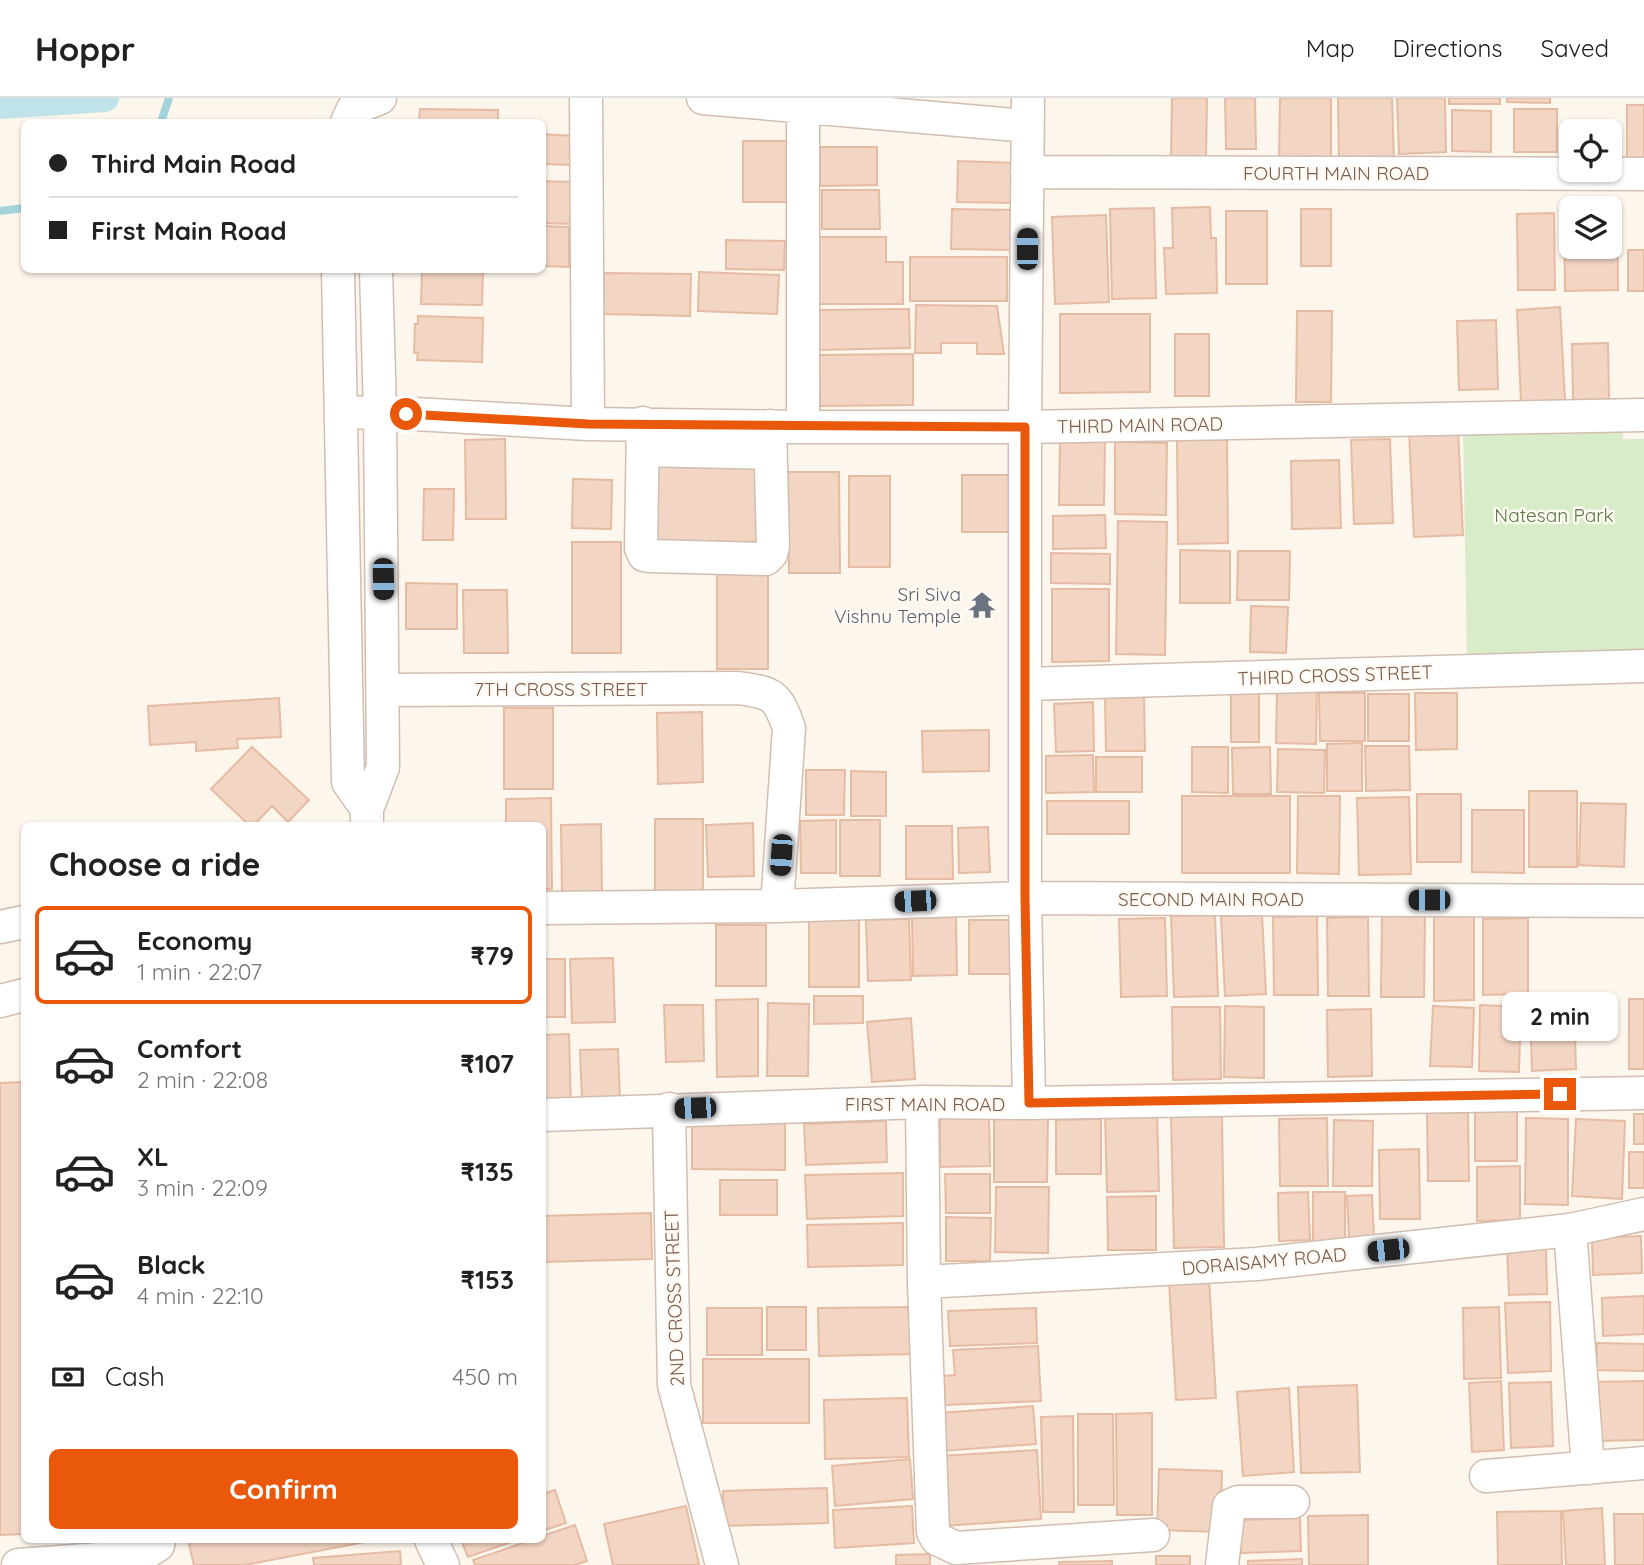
<!DOCTYPE html>
<html lang="en">
<head>
<meta charset="utf-8">
<style>
	body { margin:0; font-family:Quicksand,sans-serif; background:#f6f6f6; color:#222; height:100vh; display:flex; flex-direction:column; font-size:26px; white-space:nowrap }
	* { box-sizing:border-box; margin:0 }
	p { font-size:23px; color:#767676 }
	.icon { flex:none; width:38px; height:38px; fill:none; stroke:currentColor; stroke-width:2; stroke-linecap:round; stroke-linejoin:round }
	.map { position:relative; flex:1; overflow:hidden }
	.details { position:absolute; left:21px; top:724px; width:525px; height:721px; display:flex; flex-direction:column; background:#fff; border-radius:10px; box-shadow:0 2px 5px #0004 }
	.details>* { flex:none }
	.top-card { position:absolute; left:21px; top:21px; width:525px; height:154px; border-radius:10px; box-shadow:0 2px 5px #0004; display:grid; align-content:center; height:154px; padding:0 28px; background:#fff }
	.tools { position:absolute; left:1559px; top:21px; display:grid; gap:14px }
	.tools a { display:grid; place-items:center; width:63px; height:63px; border-radius:10px; background:#fff; box-shadow:0 2px 5px #0004; font-size:35px }
	.end { position:absolute; width:32px; height:32px; margin:-16px; border:9px solid #ea580c; background:#fff; box-shadow:0 0 0 4px #fff }
	.from { border-radius:50% }
	.bubble { position:absolute; height:49px; border-radius:10px; background:#fff; box-shadow:0 2px 5px #0004; font-size:23px; font-weight:800; line-height:49px; text-align:center }
	.car { position:absolute; width:21px; height:42px; margin:-21px -10px; border-radius:9px; box-shadow:0 0 5px 2px #0007; background:linear-gradient(#222 24%,#8ab4d8 0 40%,#222 0 76%,#8ab4d8 0 86%,#222 0) }
	.top-card b { display:flex; align-items:center; gap:24px; height:66px; font-size:26px }
	.top-card b+b { border-top:2px solid #e0e0e0 }
	.top-card i { width:18px; height:18px; background:#222 }
	ul { padding:0; list-style:none }
	li { display:flex; align-items:center; gap:21px; height:98px; margin:0 14px 10px; padding:0 14px; border:4px solid transparent; border-radius:10px }
	li div { flex:1 }
	li b { display:block; font-size:26px }
	li em { font-style:normal; font-weight:800 }
	li.active { border-color:#ea580c }
	li>.icon { width:63px; height:63px; stroke-width:1.5 }
	h2 { padding:0 28px; font-size:32px; line-height:84px }
	.pay { display:flex; align-items:center; gap:18px; height:77px; padding:0 28px; font-size:26px }
	.pay p { margin-inline-start:auto }
	.cta { display:flex; gap:14px; margin-top:auto; padding:14px 28px }
	.cta a { flex:1; height:80px; border-radius:10px; background:#ea580c; color:#fff; font-size:28px; font-weight:800; line-height:80px; text-align:center }
	header { display:flex; align-items:center; gap:42px; box-sizing:border-box; height:98px; padding:0 35px; background:#fff; border-bottom:2px solid #e0e0e0 }
	header strong { font-size:33px }
	nav { display:flex; gap:38px; margin-inline-start:auto; font-size:24px }
	.map>svg:first-child { display:block }
	.green { fill:#d8ecc9 }
	.lines { fill:none; stroke-linecap:round; stroke-linejoin:round }
	.stream { stroke:#a5d3da; stroke-width:8 }
	.canal { stroke:#bfe3e8; stroke-width:28 }
	.building { fill:#f3d5c3; stroke:#e6bba3; stroke-width:2 }
	.minor-casing { stroke:#d1beb0; stroke-width:35 }
	.minor { stroke:#fff; stroke-width:32 }
	.route { stroke:#ea580c; stroke-width:9 }
	.labels { text-anchor:middle; stroke-width:5; stroke-linejoin:round; paint-order:stroke }
	.street-label { font-size:19px; fill:#7a5c4d; stroke:#fffaf3 }
	.park-label { font-size:19px; fill:#537a41; stroke:#fffaf3 }
	.worship-label { font-size:19px; fill:#5b616d; stroke:#fffaf3; text-anchor:end }
</style>
</head>
<body>
<header>
<strong>Hoppr</strong>
<nav><a>Map</a><a>Directions</a><a>Saved</a></nav>
</header>
<div class="map">
<svg width="1644" height="1467" viewBox="0 0 1644 1467">
	<rect width="100%" height="100%" fill="#fdf6ec"/>
	<path class="green" d="M1623 326V341H1644V559L1467 562 1463 329Z"/>
	<g class="lines">
		<path class="stream" d="M161 24 169 0
			M0 113 24 110"/>
		<path class="canal" d="M0 7 105 0"/>
	</g>
	<path class="building" d="M1172 0H1207L1206 59 1171 58Z
		M1225 0H1255L1256 51H1226Z
		M1280 0H1331V69L1279 68Z
		M1338 0H1392L1394 63 1339 65Z
		M1397 0H1445L1446 54 1399 56Z
		M1449 0H1500V6H1449Z
		M1507 0H1550V5L1507 4Z
		M1627 7H1644V62L1627 61Z
		M420 11 498 12V24H419Z
		M1514 11H1557V54H1514Z
		M1452 12 1491 13V54L1452 53Z
		M542 36 573 38V67L542 66Z
		M743 43H789V104H743Z
		M820 49H877V87L820 88Z
		M958 63 1015 65V105L957 104Z
		M542 83 573 84 571 126 542 125Z
		M822 92H879L880 131H822Z
		M1210 109 1211 140H1216L1217 195 1166 196 1164 150H1173L1172 110Z
		M1154 110 1156 200 1112 201 1110 111Z
		M1564 110H1572V149H1610V110H1576H1617L1618 192 1565 193Z
		M952 111 1014 112V152L951 151Z
		M1301 111H1331V168H1301Z
		M1226 113H1267V186H1226Z
		M1554 115 1555 192H1518L1517 116Z
		M1106 117 1109 204 1055 206 1052 119Z
		M542 128 569 129V169L542 168Z
		M819 139H886V164H903V206H819Z
		M726 142 785 143 784 172 726 171Z
		M1628 152H1644V193H1628Z
		M910 159H1007V203H910Z
		M422 173 483 174 482 207 421 206Z
		M699 174 779 177 777 216 698 213Z
		M604 175 691 176 690 218 604 216Z
		M916 207 997 208 1004 256H977V245H941V255H915Z
		M1560 209 1565 302 1521 304 1517 212Z
		M909 211 910 250 816 252 815 212Z
		M1297 213H1332L1331 304H1296Z
		M1060 216H1150V294L1060 295Z
		M418 218 483 220 482 264 417 262 418 255H414L415 226H418Z
		M1496 222 1498 291 1459 292 1457 223Z
		M1175 236H1209V298H1175Z
		M1608 245 1609 301 1573 302 1572 246Z
		M913 256V307L820 308 819 257Z
		M1458 332 1463 437 1414 439 1409 334Z
		M505 341 506 421H466L465 342Z
		M1390 341 1393 425 1354 426 1351 342Z
		M1060 342H1105L1104 407H1059Z
		M1177 342H1227L1228 445 1178 446Z
		M1115 344 1167 345 1166 417 1115 416Z
		M764 359 765 444 648 445 647 360Z
		M1339 362 1341 430 1292 431 1291 363Z
		M788 374H839L840 475H789Z
		M962 377H1015V434H962Z
		M849 378H890V469H849Z
		M573 381 612 382 611 431 572 430Z
		M424 391H454L453 442H423Z
		M1105 417 1106 450 1053 451V418Z
		M1118 423 1167 424 1165 557 1116 556Z
		M572 444H621V555H572Z
		M1180 452 1230 453V505H1180Z
		M1238 453H1290L1289 502H1237Z
		M1051 455 1110 456V486L1051 485Z
		M717 468H768V571H717Z
		M406 485 457 486V531H406Z
		M1052 491H1109V563L1052 564Z
		M463 492H507L508 555H464Z
		M1251 508 1288 509 1286 555 1250 554Z
		M1277 591H1317L1316 646 1276 645Z
		M1231 595H1259V644H1231Z
		M1319 595H1365V643H1320Z
		M1415 595H1457V651L1416 652Z
		M1368 596H1409V643H1368Z
		M1144 599 1145 653H1106L1105 600Z
		M279 600 281 639 237 641 238 650 196 653V644L150 647 148 608Z
		M1093 604 1094 653 1056 654 1054 606Z
		M504 610H553V691H504Z
		M702 614 703 684 658 686 657 615Z
		M989 632V673L923 674 922 633Z
		M1362 645V693H1327V646Z
		M1365 648H1409L1410 692 1366 693Z
		M252 649 309 702 288 724 272 708 253 728H250L211 691Z
		M1192 649H1228V695L1192 694Z
		M1270 649 1271 696H1233L1232 650Z
		M1278 651 1325 652 1324 695 1277 694Z
		M1093 657 1094 694 1046 695V658Z
		M1096 659H1142V694H1096Z
		M806 672H845L844 717H806Z
		M851 673 886 674V718H851Z
		M1529 693H1577V769H1529Z
		M1417 696H1461V764H1417Z
		M1182 698H1290V775H1182Z
		M1298 698H1340L1339 776 1297 775Z
		M1409 699 1411 776 1359 777 1357 700Z
		M551 700 552 791H542V728H506V701Z
		M1047 703H1129V736H1047Z
		M1581 705 1626 706 1624 769 1579 767Z
		M1472 712H1524V775L1472 774Z
		M655 721H703V796H655Z
		M836 722V775H801L800 723Z
		M840 722H880V778H840Z
		M753 725 754 778 708 779 706 727Z
		M601 726 602 796 562 797 561 727Z
		M906 728H952L953 781H906Z
		M988 729 990 774 959 775 958 730Z
		M1262 816 1266 896 1225 898 1221 818Z
		M1215 817 1218 898 1174 899 1171 818Z
		M1382 817 1425 818 1424 899H1381Z
		M1317 818 1318 897H1274L1273 819Z
		M1434 818H1474V902L1434 903Z
		M956 819 957 877 913 878 912 820Z
		M1368 819 1369 898H1328L1327 820Z
		M1165 820 1167 898 1121 899 1119 821Z
		M1528 820V896L1483 897V821Z
		M909 821 911 882 868 883 866 822Z
		M809 822H859V889H809Z
		M969 822H1012L1011 876H969Z
		M716 827H766V888H716Z
		M613 860 615 924 572 925 570 861Z
		M542 861H565V919H542Z
		M814 898H863V925L814 926Z
		M758 901V978L717 979 716 902Z
		M1629 901H1644V971H1629Z
		M768 905 809 906 808 978H767Z
		M1574 906 1576 971 1532 973 1530 907Z
		M664 907H703L704 963 666 964Z
		M1480 907 1521 909 1519 974 1479 973Z
		M1225 908 1264 909V980L1224 979Z
		M1433 908 1474 910 1472 969 1430 968Z
		M1172 909H1220L1221 981 1173 982Z
		M1371 911 1372 978 1328 979 1327 912Z
		M911 920 915 981 872 984 867 924Z
		M569 936 571 1011 542 1012V937Z
		M618 951 620 1002 582 1003 580 952Z
		M24 984V1436L0 1437V985Z
		M1475 1011H1517V1063H1475Z
		M1157 1014 1159 1093 1107 1094 1105 1015Z
		M994 1015H1048L1047 1084H994Z
		M1427 1015H1468L1469 1083H1428Z
		M989 1016 990 1068 940 1069V1017Z
		M1634 1016H1644V1046H1634Z
		M1222 1017 1224 1149 1174 1150 1171 1018Z
		M1327 1020 1328 1088H1280L1279 1021Z
		M1526 1020 1568 1021V1107L1525 1106Z
		M692 1021 785 1022V1072L692 1071Z
		M1101 1021V1076H1056V1022Z
		M1576 1021 1625 1023 1622 1101 1572 1098Z
		M1334 1022 1373 1023 1372 1088H1333Z
		M886 1023 887 1064 806 1067 804 1026Z
		M1419 1051 1420 1121H1380L1379 1052Z
		M1629 1054H1644V1090H1629Z
		M1520 1068V1122L1477 1123V1069Z
		M903 1075V1118L807 1121 805 1077Z
		M945 1076H990V1115H946Z
		M720 1082H777V1117H720Z
		M996 1089H1049L1048 1155 995 1154Z
		M1308 1094 1310 1142 1279 1143 1278 1095Z
		M1313 1094H1345V1143H1313Z
		M1372 1097 1374 1139 1349 1140 1347 1098Z
		M1156 1098V1152H1108L1107 1099Z
		M651 1115 652 1161 542 1164V1118Z
		M946 1119 991 1120 990 1163H946Z
		M903 1125V1167L808 1169 807 1127Z
		M1641 1138 1642 1175 1593 1177 1592 1140Z
		M1546 1147 1547 1196 1509 1197 1507 1148Z
		M1209 1181 1216 1300 1176 1302 1169 1184Z
		M1644 1198V1236L1603 1238 1602 1200Z
		M1550 1204 1551 1273 1508 1275 1505 1205Z
		M767 1209H806V1252H767Z
		M916 1209 917 1256 819 1258 818 1210Z
		M1499 1209 1501 1280 1464 1281 1463 1210Z
		M707 1210H762V1257H707Z
		M1036 1210 1037 1245 950 1248 948 1213Z
		M1597 1245 1644 1246V1273L1596 1272Z
		M1038 1248 1041 1303 945 1307 944 1278 955 1277 953 1252Z
		M703 1261H809V1325H703Z
		M1501 1283 1504 1352 1472 1354 1469 1285Z
		M1644 1283V1342L1595 1343 1594 1284Z
		M1551 1284 1553 1348 1511 1350 1509 1285Z
		M1357 1287 1360 1374 1301 1375 1298 1289Z
		M1289 1290 1294 1374 1243 1378 1237 1294Z
		M907 1300 909 1359 825 1361 824 1302Z
		M1033 1308 1036 1346 942 1353 940 1315Z
		M1152 1315V1417H1117L1116 1316Z
		M1078 1316H1113L1114 1407H1078Z
		M1073 1318 1074 1414H1043L1041 1319Z
		M1037 1352 1041 1421 945 1428 941 1358Z
		M910 1361 913 1401 835 1408 832 1368Z
		M1159 1371 1222 1373 1220 1434 1157 1432Z
		M827 1390 828 1425 724 1428 723 1393Z
		M555 1392 566 1425 542 1433V1396Z
		M686 1408 699 1467H613L604 1426Z
		M912 1408 914 1445 835 1450 833 1412Z
		M1602 1410 1605 1467H1566L1563 1413Z
		M1561 1413 1562 1467H1498L1497 1414Z
		M1614 1416H1644V1467H1615Z
		M1368 1417V1467H1309L1308 1418Z
		M1300 1420 1301 1453 1241 1455 1240 1422Z
		M575 1427 587 1463 574 1467H475L473 1462 532 1442H542V1438Z
		M188 1442H375L245 1467H194Z
		M461 1442H517L468 1459Z
		M400 1453 401 1467H314L313 1460Z
		M930 1456V1467H896V1457Z
		M1156 1458H1190V1467H1156Z
		M1302 1461V1467H1248V1463Z
		M1112 1463V1467H1059V1464Z"/>
	<g class="lines">
		<defs>
			<path id="minor" d="M586 0 588 326
				M703 0 1027 28
				M1028 0 1025 329V800L1029 1005
				M803 8V329
				M347 24 353 11 380 0
				M1027 74 1644 76
				M338 172 348 684 367 711
				M342 315 380 314 588 326 803 329H1025L1644 317
				M643 325 641 450 644 457 649 458 766 461 771 456 773 448 770 328
				M643 352 770 355
				M1025 586 1644 568
				M384 592 738 590C773 595 777 596 789 630L777 808
				M367 728V711L383 669 380 314 376 172
				M542 810 777 808 1025 800 1644 803
				M0 829 24 824
				M0 903 24 897
				M922 1004 924 1184 933 1434 937 1441 956 1450 1153 1437
				M669 1011 674 1287 722 1467
				M542 1017 922 1004 1029 1005 1644 995
				M1570 1132 1588 1370
				M924 1184 1257 1166 1570 1132 1644 1116
				M1486 1378 1644 1365
				M431 1442 443 1467
				M18 1467 141 1458 158 1447 159 1442
				M1222 1467 1229 1408 1238 1404H1293"/>
		</defs>
		<use href="#minor" class="minor-casing"/>
		<use href="#minor" class="minor"/>
	</g>
	<g class="lines">
		<path class="route" d="M406 316 588 326 1025 329V800L1029 1005 1560 996"/>
	</g>
	<defs>
		<symbol id="temple-bare" viewBox="-9 -9 18 18"><path d="M0-6L5-2H3V0L6.5 2.5H4V6H1.5V3h-3V6H-4V2.5H-6.5L-3 0V-2H-5Z" fill="#6b7280" stroke="#fffaf3" stroke-width="2.5" paint-order="stroke"/></symbol>
	</defs>
	<g fill-rule="evenodd">
		<use href="#temple-bare" x="963" y="488" width="38" height="38"/>
	</g>
	<g class="labels">
		<g class="street-label">
			<text x="1336" y="82">FOURTH MAIN ROAD</text>
			<text transform="translate(1140 327) rotate(-1)" y="7">THIRD MAIN ROAD</text>
			<text transform="translate(1335 577) rotate(-2)" y="7">THIRD CROSS STREET</text>
			<text x="561" y="598">7TH CROSS STREET</text>
			<text x="1211" y="808">SECOND MAIN ROAD</text>
			<text x="925" y="1013">FIRST MAIN ROAD</text>
			<text transform="translate(1264 1163) rotate(-5)" y="7">DORAISAMY ROAD</text>
			<text transform="translate(674 1200) rotate(-92)" y="7">2ND CROSS STREET</text>
		</g>
		<g class="park-label">
			<text x="1554" y="424">Natesan Park</text>
		</g>
		<g class="worship-label">
			<text x="961" y="503">Sri Siva<tspan x="961" dy="22">Vishnu Temple</tspan></text>
		</g>
	</g>
</svg>
<div class="tools">
<a><svg class="icon" aria-label="locate" viewBox="0 0 24 24"><circle cx="12" cy="12" r="6"/><path d="M12 2v4M12 18v4M2 12h4M18 12h4"/></svg></a>
<a><svg class="icon" aria-label="layers" viewBox="0 0 24 24"><path d="M12 4l9 5-9 5-9-5zM3 14l9 5 9-5"/></svg></a>
</div>
<i class="end from" style="left:406px;top:316px"></i>
<i class="end" style="left:1560px;top:996px"></i>
<div class="bubble" style="left:1502px;top:894px;width:116px">2 min</div>
<i class="car" style="left:1027px;top:151px;rotate:0deg"></i>
<i class="car" style="left:383px;top:481px;rotate:179deg"></i>
<i class="car" style="left:781px;top:757px;rotate:184deg"></i>
<i class="car" style="left:1429px;top:802px;rotate:270deg"></i>
<i class="car" style="left:915px;top:803px;rotate:268deg"></i>
<i class="car" style="left:695px;top:1010px;rotate:268deg"></i>
<i class="car" style="left:1388px;top:1152px;rotate:264deg"></i>
<div class="top-card">
<b><i class="from"></i>Third Main Road</b>
<b><i></i>First Main Road</b>
</div>
<section class="details">
<h2>Choose a ride</h2>
<ul>
<li class="active"><svg class="icon" aria-label="car" viewBox="0 0 24 24"><path d="M5 17H2v-5l4-1 3-4h7l3 4 3 1v5h-3M9 17h6M6 11h13"/><circle cx="7" cy="17" r="2"/><circle cx="17" cy="17" r="2"/></svg><div><b>Economy</b><p>1 min · 22:07</p></div><em>₹79</em></li>
<li><svg class="icon" aria-label="car" viewBox="0 0 24 24"><path d="M5 17H2v-5l4-1 3-4h7l3 4 3 1v5h-3M9 17h6M6 11h13"/><circle cx="7" cy="17" r="2"/><circle cx="17" cy="17" r="2"/></svg><div><b>Comfort</b><p>2 min · 22:08</p></div><em>₹107</em></li>
<li><svg class="icon" aria-label="car" viewBox="0 0 24 24"><path d="M5 17H2v-5l4-1 3-4h7l3 4 3 1v5h-3M9 17h6M6 11h13"/><circle cx="7" cy="17" r="2"/><circle cx="17" cy="17" r="2"/></svg><div><b>XL</b><p>3 min · 22:09</p></div><em>₹135</em></li>
<li><svg class="icon" aria-label="car" viewBox="0 0 24 24"><path d="M5 17H2v-5l4-1 3-4h7l3 4 3 1v5h-3M9 17h6M6 11h13"/><circle cx="7" cy="17" r="2"/><circle cx="17" cy="17" r="2"/></svg><div><b>Black</b><p>4 min · 22:10</p></div><em>₹153</em></li>
</ul>
<div class="pay"><svg class="icon" aria-label="cash" viewBox="0 0 24 24"><path d="M3 7h18v10H3z"/><circle cx="12" cy="12" r="2"/></svg>Cash<p>450 m</p></div>
<div class="cta"><a>Confirm</a></div>
</section>
</div>
</body>
</html>
